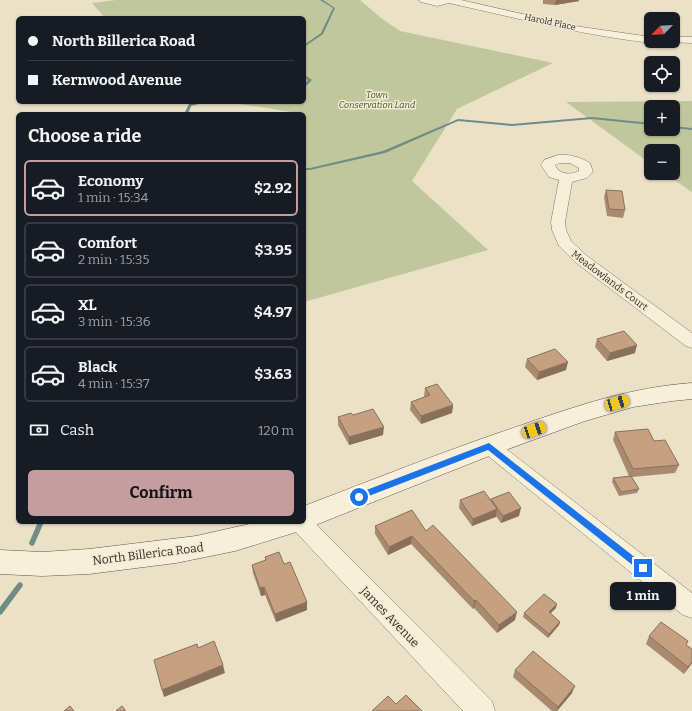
<!DOCTYPE html>
<html lang="en">
<head>
<meta charset="utf-8">
<style>
	body { margin:0; font-family:Bitter,serif; background:#242831; color:#f1f3f6; height:100vh; display:flex; flex-direction:column; font-size:15px; white-space:nowrap }
	* { box-sizing:border-box; margin:0 }
	p { font-size:13px; color:#9ea1a6 }
	.icon { flex:none; width:22px; height:22px; fill:none; stroke:currentColor; stroke-width:2; stroke-linecap:round; stroke-linejoin:round }
	.map { position:relative; flex:1; overflow:hidden }
	.details { position:absolute; left:16px; top:112px; width:290px; height:412px; display:flex; flex-direction:column; background:#171b24; border-radius:6px; box-shadow:0 1px 3px #0004 }
	.details>* { flex:none }
	.hud { position:absolute; left:16px; top:16px; width:290px; height:88px; border-radius:6px; box-shadow:0 1px 3px #0004; display:grid; align-content:center; height:88px; padding:0 12px; background:#171b24 }
	.needle { width:26px; rotate:246deg }
	.fabs { position:absolute; left:644px; top:12px; display:grid; gap:8px }
	.fabs a { display:grid; place-items:center; width:36px; height:36px; border-radius:6px; background:#171b24; box-shadow:0 1px 3px #0004; font-size:20px }
	.end { position:absolute; width:18px; height:18px; margin:-9px; border:5px solid #1a73e8; background:#fff; box-shadow:0 0 0 2px #fff }
	.from { border-radius:50% }
	.bubble { position:absolute; height:28px; border-radius:6px; background:#171b24; box-shadow:0 1px 3px #0004; font-size:13px; font-weight:700; line-height:28px; text-align:center }
	.car { position:absolute; width:12px; height:24px; margin:-12px -6px; border-radius:5px; box-shadow:0 0 3px 1px #0007; background:linear-gradient(#f5c518 24%,#345 0 40%,#f5c518 0 76%,#345 0 86%,#f5c518 0) }
	.hud b { display:flex; align-items:center; gap:14px; height:38px; font-size:15px }
	.hud b+b { border-top:1px solid #363941 }
	.hud i { width:10px; height:10px; background:#f1f3f6 }
	ul { padding:0; list-style:none }
	li { display:flex; align-items:center; gap:12px; height:56px; margin:0 8px 6px; padding:0 4px; border:2px solid #363941; border-radius:6px }
	li div { flex:1 }
	li b { display:block; font-size:15px }
	li em { font-style:normal; font-weight:700 }
	li.active { border-color:#c49e9f }
	li>.icon { width:36px; height:36px; stroke-width:1.5 }
	h2 { padding:0 12px; font-size:18px; line-height:48px }
	.pay { display:flex; align-items:center; gap:10px; height:44px; padding:0 12px; font-size:15px }
	.pay p { margin-inline-start:auto }
	.primary-button { display:flex; gap:8px; margin-top:auto; padding:8px 12px }
	.primary-button a { flex:1; height:46px; border-radius:6px; background:#c49e9f; color:#111; font-size:16px; font-weight:700; line-height:46px; text-align:center }
	.map>svg:first-child { display:block }
	.green { fill:#c0c79c; fill-rule:evenodd }
	.lines { fill:none; stroke-linecap:round; stroke-linejoin:round }
	.stream { fill:#6f8c86; fill-rule:evenodd }
	.minor-casing { stroke:#84745e; stroke-width:1 }
	.secondary-casing { stroke:#665541; stroke-width:1 }
	.minor { fill:#f6efda; fill-rule:evenodd }
	.secondary { fill:#f6efda; fill-rule:evenodd }
	.wall { fill:#a98a6f }
	.shaded-wall { fill:#8a705a }
	.building { fill:#c5a081; stroke:#8a705a }
	.route { fill:#1a73e8 }
	.labels { text-anchor:middle; stroke-width:3; stroke-linejoin:round; paint-order:stroke }
	.far-street-label { font-size:9px; fill:#362c20; stroke:#f2ebd6 }
	.far-park-label { font-size:9px; font-style:italic; fill:#455029; stroke:#f2ebd6 }
	.street-label { font-size:10px; fill:#362c20; stroke:#f2ebd6 }
	.near-street-label { font-size:12px; fill:#362c20; stroke:#f2ebd6 }
</style>
</head>
<body>
<div class="map">
<svg width="692" height="711" viewBox="0 0 692 711">
	<rect width="100%" height="100%" fill="#eae1c7"/>
	<path class="green" d="M116 0H360L381 18 400 31 553 63 457 109 412 181 488 250 304 302V114L228 102H304V18H105L92 3Z
		M692 101V192L664 173H673V151H651V164L566 102ZM651 107H673V129H651Z"/>
	<g class="lines">
		<path class="stream" d="M320 0H323L335 8 323 34 304 47V45L321 33 333 8Z
			M304 75 312 80 304 88V85L308 80 304 77Z
			M199 102H206L191 106 188 114H184L189 104Z
			M592 117 651 123V125L592 119 512 126 458 121 385 153 310 170H304V168H310L383 151 458 119 512 124Z
			M673 126 692 128V130L673 128Z
			M38 522H44L34 545 32 546 30 545 29 543Z
			M20 582 22 583 23 585 22 587 2 614 0 615V607L18 583Z"/>
		<defs>
			<path id="minor" d="M419 0H461L575 26 651 37V41H655L651 43C582 35 516 18 449 3L437 6 421 2Z
				M673 37H692V43L669 42V41H673Z
				M558 155C569 154 580 157 590 163L593 172 587 178 572 182 565 222 566 230 571 241 587 256 692 333V348L686 346 575 262 559 246 552 230 551 222 559 180 549 177 541 165 544 160ZM560 163H570L579 168V171C571 175 559 175 555 165Z
				M489 438 496 441 692 593V618L683 615 482 451 479 446 482 441Z
				M304 514 308 516 492 701 495 711H463L292 528 289 522H304Z"/>
			<path id="secondary" d="M692 383V399L672 401 633 407 585 421 489 456 303 530 235 551 176 563 89 574 42 576 0 574V550L42 552 89 549 196 536 258 522H304V506C375 479 447 450 519 426 576 406 632 387 692 383Z"/>
		</defs>
		<use href="#minor" class="minor-casing"/>
		<use href="#secondary" class="secondary-casing"/>
		<use href="#minor" class="minor"/>
		<use href="#secondary" class="secondary"/>
	</g>
	<path class="wall" d="M543 0H579V1L555 5 543 4Z
		M606 190 625 210 623 218 607 216 604 197Z
		M597 339 635 353 607 361 595 347Z
		M527 359 566 370 537 380 525 367Z
		M425 388 453 405 452 413 421 424 410 410 411 402 424 397Z
		M353 415 383 435 349 445 338 425V417Z
		M615 432 654 441 679 465 675 473 632 477 639 489 637 493 619 496 612 482 613 478 629 476 613 440Z
		M491 499 519 516 501 523 496 516 472 526 459 508 460 500H491Z
		M375 526 426 531 515 620 497 633 474 608 473 609 411 544 388 555 375 534Z
		M265 557 284 564 307 602V610L276 622 265 595 261 596 253 573 252 565 265 560Z
		M556 608 550 613 560 622 559 625 548 638 523 617 524 613Z
		M649 636 688 641 686 645 692 663 684 674 646 644Z
		M515 670 572 693 557 711H552L513 677Z"/>
	<path class="shaded-wall" d="M556 0H579V1L555 5Z
		M637 345 635 353 607 361 610 353Z
		M568 362 566 370 537 380 539 372Z
		M453 405 452 413 421 424V416Z
		M384 427 383 435 349 445V437Z
		M521 508 519 516 501 523 503 516Z
		M497 509 496 517 472 526 473 519Z
		M412 536 411 544 388 555 389 547Z
		M264 587 265 595 261 596 260 588Z
		M476 600 474 608 473 609 474 601Z
		M307 602V610L276 622 275 614Z
		M557 604 556 608 548 616 549 612Z
		M517 612 515 620 497 633 499 625Z
		M560 622 559 625 548 638 549 634Z
		M692 662V663L684 674 688 667Z
		M223 665 225 673 164 697 162 690Z
		M575 686 572 693 557 711H556L558 707Z"/>
	<path class="building" d="M606 190 622 191 625 210 609 209Z
		M624 331 637 345 610 353 597 339Z
		M555 349 568 362 539 372 527 359Z
		M437 384 453 405 421 416 411 402 430 395 425 388Z
		M373 409 384 427 349 437 338 417 351 413 353 415Z
		M648 429 654 441 665 440 679 465 633 469 615 432Z
		M631 476 639 489 621 492 613 478Z
		M484 491 497 509 473 519 460 500Z
		M509 492 521 508 503 516 491 499Z
		M412 510 426 531 433 525 517 612 499 625 476 600 474 601 412 536 389 547 375 526Z
		M279 552 284 564 290 562 307 602 275 614 264 587 260 588 252 565 266 560 265 557Z
		M544 594 557 604 549 612 560 622 549 634 524 613Z
		M661 622 688 641 686 645 692 649V662L688 667 649 636Z
		M214 641 223 665 162 690 154 660 197 644 198 648Z
		M533 651 575 686 558 707 515 670Z
		M406 695 422 711H372L388 696 396 704Z
		M70 706 74 711H64Z
		M122 706 126 711H116Z"/>
	<path class="route" d="M489 443 646 566 647 568 646 571H640L488 450 361 499H356L355 497 356 494Z"/>
	<g class="labels">
		<g class="far-street-label">
			<text transform="translate(550 22) rotate(12)" y="3">Harold Place</text>
		</g>
		<g class="far-park-label">
			<text x="377" y="98">Town<tspan x="377" dy="10">Conservation Land</tspan></text>
		</g>
		<g class="street-label">
			<text transform="translate(610 280) rotate(37)" y="4">Meadowlands Court</text>
		</g>
		<g class="near-street-label">
			<text transform="translate(148 554) rotate(-7)" y="4">North Billerica Road</text>
			<text transform="translate(390 617) rotate(46)" y="4">James Avenue</text>
		</g>
	</g>
</svg>
<div class="fabs">
<a><svg class="needle" viewBox="-14 -14 28 28"><path d="M0-13l5 13h-10z" fill="#e53935"/><path d="M0 13l5-13h-10z" fill="#9ea1a6"/></svg></a>
<a><svg class="icon" aria-label="locate" viewBox="0 0 24 24"><circle cx="12" cy="12" r="6"/><path d="M12 2v4M12 18v4M2 12h4M18 12h4"/></svg></a>
<a>+</a>
<a>−</a>
</div>
<i class="end from" style="left:359px;top:497px"></i>
<i class="end" style="left:643px;top:568px"></i>
<div class="bubble" style="left:610px;top:582px;width:66px">1 min</div>
<i class="car" style="left:617px;top:403px;rotate:74deg"></i>
<i class="car" style="left:534px;top:430px;rotate:71deg"></i>
<div class="hud">
<b><i class="from"></i>North Billerica Road</b>
<b><i></i>Kernwood Avenue</b>
</div>
<section class="details">
<h2>Choose a ride</h2>
<ul>
<li class="active"><svg class="icon" aria-label="car" viewBox="0 0 24 24"><path d="M5 17H2v-5l4-1 3-4h7l3 4 3 1v5h-3M9 17h6M6 11h13"/><circle cx="7" cy="17" r="2"/><circle cx="17" cy="17" r="2"/></svg><div><b>Economy</b><p>1 min · 15:34</p></div><em>$2.92</em></li>
<li><svg class="icon" aria-label="car" viewBox="0 0 24 24"><path d="M5 17H2v-5l4-1 3-4h7l3 4 3 1v5h-3M9 17h6M6 11h13"/><circle cx="7" cy="17" r="2"/><circle cx="17" cy="17" r="2"/></svg><div><b>Comfort</b><p>2 min · 15:35</p></div><em>$3.95</em></li>
<li><svg class="icon" aria-label="car" viewBox="0 0 24 24"><path d="M5 17H2v-5l4-1 3-4h7l3 4 3 1v5h-3M9 17h6M6 11h13"/><circle cx="7" cy="17" r="2"/><circle cx="17" cy="17" r="2"/></svg><div><b>XL</b><p>3 min · 15:36</p></div><em>$4.97</em></li>
<li><svg class="icon" aria-label="car" viewBox="0 0 24 24"><path d="M5 17H2v-5l4-1 3-4h7l3 4 3 1v5h-3M9 17h6M6 11h13"/><circle cx="7" cy="17" r="2"/><circle cx="17" cy="17" r="2"/></svg><div><b>Black</b><p>4 min · 15:37</p></div><em>$3.63</em></li>
</ul>
<div class="pay"><svg class="icon" aria-label="cash" viewBox="0 0 24 24"><path d="M3 7h18v10H3z"/><circle cx="12" cy="12" r="2"/></svg>Cash<p>120 m</p></div>
<div class="primary-button"><a>Confirm</a></div>
</section>
</div>
</body>
</html>
